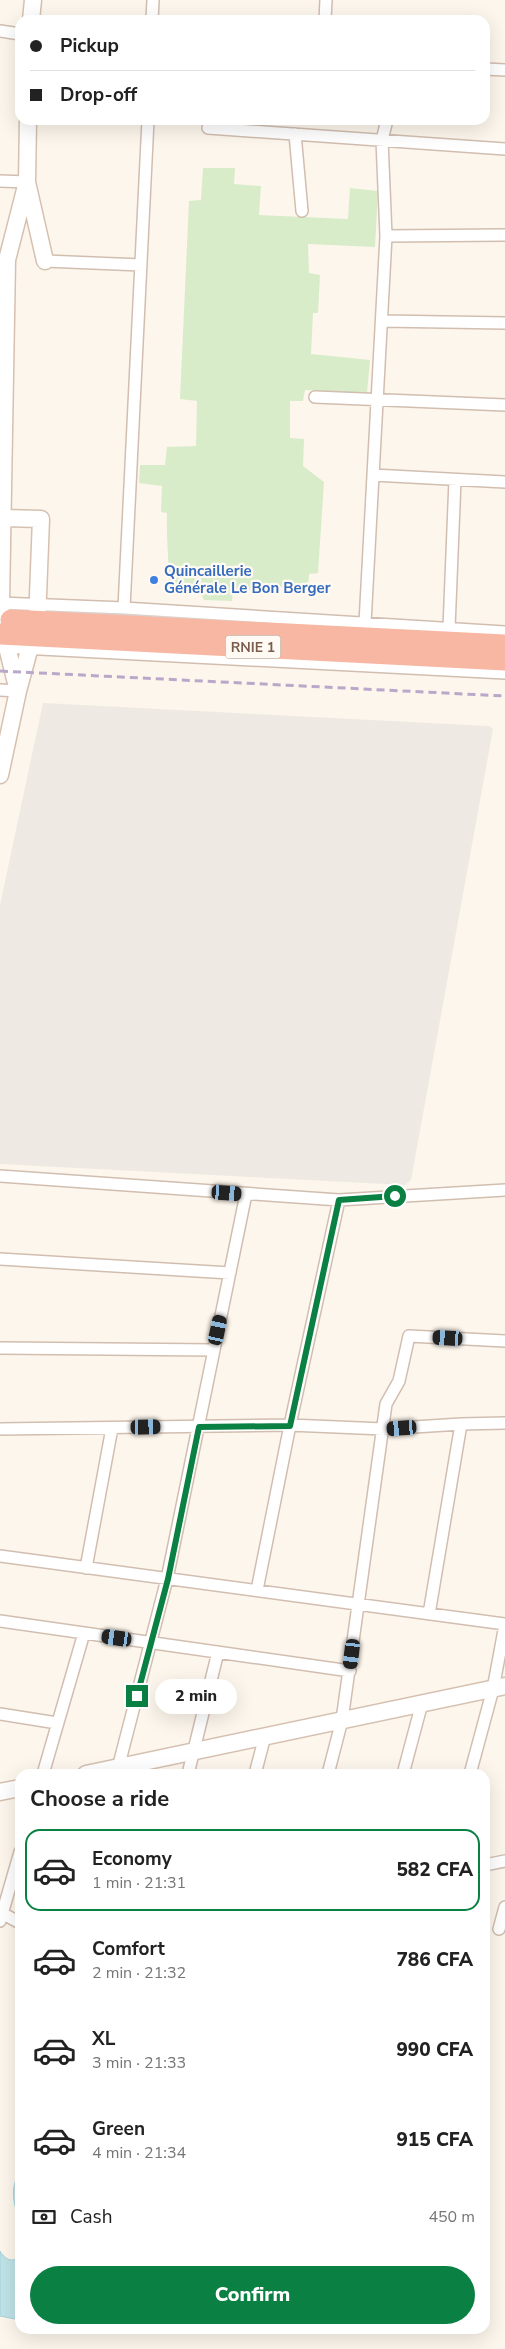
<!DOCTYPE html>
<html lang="en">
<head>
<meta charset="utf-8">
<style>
	body { margin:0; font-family:"Nunito Sans",sans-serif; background:#f2f2f2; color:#222; height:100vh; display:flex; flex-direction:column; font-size:19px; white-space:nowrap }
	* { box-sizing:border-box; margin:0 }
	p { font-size:16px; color:#767676 }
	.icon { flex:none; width:28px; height:28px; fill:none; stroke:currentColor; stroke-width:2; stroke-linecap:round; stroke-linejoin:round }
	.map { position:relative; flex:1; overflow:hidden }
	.side { position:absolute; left:15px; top:1769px; width:475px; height:565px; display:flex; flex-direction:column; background:#fff; border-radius:15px; box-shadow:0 5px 20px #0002 }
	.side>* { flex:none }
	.banner { position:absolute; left:15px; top:15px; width:475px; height:110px; border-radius:15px; box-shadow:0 5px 20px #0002; display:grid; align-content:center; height:110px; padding:0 15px; background:#fff }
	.end { position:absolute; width:22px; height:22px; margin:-11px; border:6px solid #0b8043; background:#fff; box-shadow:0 0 0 2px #fff }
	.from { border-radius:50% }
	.bubble { position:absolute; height:35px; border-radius:18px; background:#fff; box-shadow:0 5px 20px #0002; font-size:16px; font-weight:800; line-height:35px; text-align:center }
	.car { position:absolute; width:15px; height:30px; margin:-15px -8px; border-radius:6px; box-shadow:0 0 4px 1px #0007; background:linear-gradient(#222 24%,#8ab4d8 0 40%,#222 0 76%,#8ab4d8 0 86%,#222 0) }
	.banner b { display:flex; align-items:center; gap:18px; height:48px; font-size:19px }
	.banner b+b { border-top:1px solid #e0e0e0 }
	.banner i { width:12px; height:12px; background:#222 }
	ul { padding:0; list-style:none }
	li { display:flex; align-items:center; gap:15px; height:82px; margin:0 10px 8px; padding:0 5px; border:2px solid transparent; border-radius:15px }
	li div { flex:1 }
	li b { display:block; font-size:19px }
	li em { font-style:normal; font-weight:800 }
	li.current { border-color:#0b8043 }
	li>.icon { width:45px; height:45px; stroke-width:1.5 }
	h2 { padding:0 15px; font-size:22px; line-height:60px }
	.pay { display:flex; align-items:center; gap:12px; height:55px; padding:0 15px; font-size:19px }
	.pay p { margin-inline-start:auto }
	.primary-button { display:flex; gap:10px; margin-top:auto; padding:10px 15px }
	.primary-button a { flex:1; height:58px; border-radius:30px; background:#0b8043; color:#fff; font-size:20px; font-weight:800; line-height:58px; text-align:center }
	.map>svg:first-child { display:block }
	.industrial { fill:#efe9e4 }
	.green { fill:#d8ecc9 }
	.water { fill:#bfe3e8; stroke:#a5d3da }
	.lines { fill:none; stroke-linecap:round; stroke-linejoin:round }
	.street-casing { stroke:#d1beb0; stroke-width:14 }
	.secondary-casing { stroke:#d6c0b0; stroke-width:19 }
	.highway-casing { stroke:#dad1cd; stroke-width:24 }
	.street { stroke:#fff; stroke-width:11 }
	.secondary { stroke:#fff; stroke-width:16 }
	.highway { stroke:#f7b7a3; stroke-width:21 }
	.rail { stroke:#b9a8c9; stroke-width:3; stroke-dasharray:8 5; stroke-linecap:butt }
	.route { stroke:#0b8043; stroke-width:6 }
	.shop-dot { fill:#3f7fe0; stroke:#fffaf3; stroke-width:2 }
	.labels { text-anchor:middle; stroke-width:4.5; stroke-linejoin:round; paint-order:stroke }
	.shield { fill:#fffaf3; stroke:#a28b7f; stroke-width:1 }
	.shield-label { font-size:14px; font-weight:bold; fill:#7a5c4d }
	.shop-label { font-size:15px; font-weight:bold; fill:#366cbe; stroke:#fffaf3; text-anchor:start }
</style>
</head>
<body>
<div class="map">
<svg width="505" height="2349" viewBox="0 0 505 2349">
	<rect width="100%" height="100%" fill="#fdf6ec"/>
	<path class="industrial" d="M43 703 489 726 493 729 411 1180 405 1185 0 1164V905Z"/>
	<path class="green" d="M203 168H235L234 184 261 186 259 215 348 219 350 188 378 191 375 247 308 244 309 273 320 275 318 313H313L311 354 370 360 367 393 305 390 303 401H290V438L304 439 303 466 324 482 318 573 309 574 308 587H277V592L233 589 232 601 204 600 200 592 169 584C169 560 166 537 167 513L161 512 162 486 139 483 140 465H165L167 447 196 446 197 401 180 399 189 201 201 200Z"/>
	<path class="water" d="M20 2174V2221C14 2208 9 2185 20 2174Z
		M0 2251C5 2259 12 2264 20 2256V2320L0 2316Z"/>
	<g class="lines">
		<defs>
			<path id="street" d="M152 20 153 0
				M325 20 326 0
				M0 31 20 34
				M485 69 505 70
				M210 120 208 128 505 149
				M295 134 302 211
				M0 181 27 182
				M386 236 505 235
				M45 261 141 265
				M383 321 505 323
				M315 397 505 405
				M373 475 505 482
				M0 603 124 608 505 632
				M124 608 148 120
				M365 623 386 236 382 140 387 120
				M449 628 455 480
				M2 647 505 673
				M0 690 18 691
				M0 1176 339 1200 505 1190
				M0 1259 230 1273
				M0 1348 214 1350
				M0 1429 290 1425 383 1429 461 1424 505 1423
				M0 1556 505 1624
				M86 1568 112 1428
				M257 1590 290 1425 339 1200
				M429 1614 461 1424
				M0 1621 350 1671
				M0 1714 57 1723
				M117 1772 167 1579 246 1194
				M43 1774 84 1633
				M188 1774 218 1652
				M255 1774 265 1736
				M328 1774 342 1720 386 1404 399 1381 409 1336 505 1341
				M403 1774 422 1703
				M470 1774 493 1689 505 1625
				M485 1865 505 1861
				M0 1912 20 1923
				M0 1921 20 1852
				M499 1929 505 1907"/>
			<path id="secondary" d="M31 20 33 0
				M28 120 27 182 45 261
				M18 691 0 619 1 603 7 260 27 182
				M0 775 18 691 37 621 41 519 3 518
				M86 1774 505 1686
				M0 1792 20 1788"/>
			<path id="highway" d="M11 620 505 645
				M0 634 505 660"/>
		</defs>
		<use href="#street" class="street-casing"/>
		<use href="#secondary" class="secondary-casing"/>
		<use href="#highway" class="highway-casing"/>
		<use href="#street" class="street"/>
		<use href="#secondary" class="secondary"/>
		<use href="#highway" class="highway"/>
		<path class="rail" d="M0 671 505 696"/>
	</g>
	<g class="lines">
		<path class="route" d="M137 1696 168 1579 199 1427 290 1426 339 1200 395 1196"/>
	</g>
	<circle class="shop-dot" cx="154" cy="580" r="5"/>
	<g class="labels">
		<rect class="shield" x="225.5" y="635.5" width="55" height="23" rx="4"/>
		<g class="shield-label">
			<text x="253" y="652">RNIE 1</text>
		</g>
		<g class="shop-label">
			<text x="164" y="576">Quincaillerie<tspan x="164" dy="17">Générale Le Bon Berger</tspan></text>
		</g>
	</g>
</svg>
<i class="end from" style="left:395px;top:1196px"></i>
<i class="end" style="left:137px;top:1696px"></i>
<div class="bubble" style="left:155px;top:1679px;width:82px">2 min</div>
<i class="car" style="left:227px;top:1193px;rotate:94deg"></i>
<i class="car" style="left:218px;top:1330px;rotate:12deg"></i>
<i class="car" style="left:448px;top:1338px;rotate:273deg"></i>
<i class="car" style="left:146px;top:1427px;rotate:89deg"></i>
<i class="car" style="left:402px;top:1428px;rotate:266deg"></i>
<i class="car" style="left:117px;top:1638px;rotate:278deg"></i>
<i class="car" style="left:352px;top:1654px;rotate:187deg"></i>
<div class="banner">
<b><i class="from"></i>Pickup</b>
<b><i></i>Drop-off</b>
</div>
<section class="side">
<h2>Choose a ride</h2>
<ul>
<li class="current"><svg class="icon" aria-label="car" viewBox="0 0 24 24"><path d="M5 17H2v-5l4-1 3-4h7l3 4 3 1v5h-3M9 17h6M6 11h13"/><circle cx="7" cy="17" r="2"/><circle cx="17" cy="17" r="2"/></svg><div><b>Economy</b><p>1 min · 21:31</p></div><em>582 CFA</em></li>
<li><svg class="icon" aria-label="car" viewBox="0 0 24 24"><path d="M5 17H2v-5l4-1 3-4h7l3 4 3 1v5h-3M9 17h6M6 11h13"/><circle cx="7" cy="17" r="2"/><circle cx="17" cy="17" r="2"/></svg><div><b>Comfort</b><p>2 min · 21:32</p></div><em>786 CFA</em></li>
<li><svg class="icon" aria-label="car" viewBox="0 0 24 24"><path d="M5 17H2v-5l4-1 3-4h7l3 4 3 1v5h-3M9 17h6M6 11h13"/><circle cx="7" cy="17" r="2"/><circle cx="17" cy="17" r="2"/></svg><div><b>XL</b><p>3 min · 21:33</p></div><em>990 CFA</em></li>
<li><svg class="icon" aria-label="car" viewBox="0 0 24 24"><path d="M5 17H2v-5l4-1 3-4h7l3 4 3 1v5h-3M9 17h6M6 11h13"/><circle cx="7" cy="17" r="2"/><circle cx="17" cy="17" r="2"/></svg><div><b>Green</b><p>4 min · 21:34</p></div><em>915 CFA</em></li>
</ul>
<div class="pay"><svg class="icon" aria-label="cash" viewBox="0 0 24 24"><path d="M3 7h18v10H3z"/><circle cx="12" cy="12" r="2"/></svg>Cash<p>450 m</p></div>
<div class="primary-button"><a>Confirm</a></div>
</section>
</div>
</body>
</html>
